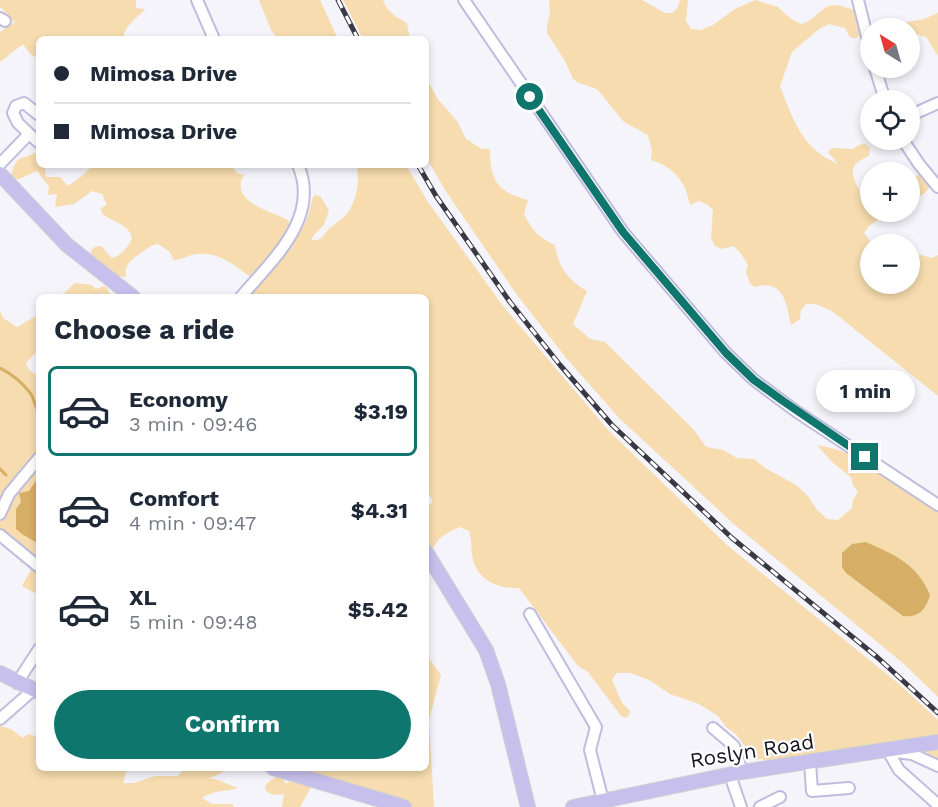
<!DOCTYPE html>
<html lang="en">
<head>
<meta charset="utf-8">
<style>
	body { margin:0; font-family:"Work Sans",sans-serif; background:#f6f6f7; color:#1f2937; height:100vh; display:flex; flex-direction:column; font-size:22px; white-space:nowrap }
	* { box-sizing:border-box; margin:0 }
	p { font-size:20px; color:#747a83 }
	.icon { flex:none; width:33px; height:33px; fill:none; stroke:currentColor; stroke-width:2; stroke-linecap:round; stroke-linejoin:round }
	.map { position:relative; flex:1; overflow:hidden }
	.drawer { position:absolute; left:36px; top:294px; width:393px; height:477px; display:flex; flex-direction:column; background:#fff; border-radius:9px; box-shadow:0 3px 9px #0003 }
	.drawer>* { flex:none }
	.guide { position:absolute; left:36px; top:36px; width:393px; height:132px; border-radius:9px; box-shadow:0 3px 9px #0003; display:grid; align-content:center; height:132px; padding:0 18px; background:#fff }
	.needle { width:39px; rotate:323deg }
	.tools { position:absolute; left:860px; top:18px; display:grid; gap:12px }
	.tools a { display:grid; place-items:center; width:60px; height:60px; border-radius:50%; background:#fff; box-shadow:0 3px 9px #0003; font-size:30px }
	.end { position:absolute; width:27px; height:27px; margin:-14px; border:8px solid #0f766e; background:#fff; box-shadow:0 0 0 3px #fff }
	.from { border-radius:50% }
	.bubble { position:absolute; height:42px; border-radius:21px; background:#fff; box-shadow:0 3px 9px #0003; font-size:20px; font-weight:700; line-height:42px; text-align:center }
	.guide b { display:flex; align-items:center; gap:21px; height:57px; font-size:22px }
	.guide b+b { border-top:2px solid #e0e1e3 }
	.guide i { width:15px; height:15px; background:#1f2937 }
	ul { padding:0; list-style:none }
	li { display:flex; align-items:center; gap:18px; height:90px; margin:0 12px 9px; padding:0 6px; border:3px solid transparent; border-radius:9px }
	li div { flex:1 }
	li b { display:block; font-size:22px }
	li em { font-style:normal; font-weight:700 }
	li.selected { border-color:#0f766e }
	li>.icon { width:54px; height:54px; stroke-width:1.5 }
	h2 { padding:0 18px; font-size:27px; line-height:72px }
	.primary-button { display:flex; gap:12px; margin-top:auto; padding:12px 18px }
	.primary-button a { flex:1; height:69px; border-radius:36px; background:#0f766e; color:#fff; font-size:24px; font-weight:700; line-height:69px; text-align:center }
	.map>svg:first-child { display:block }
	.green { fill:#f6dcae }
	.water { fill:#d6ae65 }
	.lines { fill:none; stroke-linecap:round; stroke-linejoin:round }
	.stream { stroke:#d6ae65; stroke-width:3 }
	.minor-casing { stroke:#c0bcdd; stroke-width:14 }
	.major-casing { stroke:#d0d0d2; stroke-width:16 }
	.minor { stroke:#fff; stroke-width:10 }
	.major { stroke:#c7c0ec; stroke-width:14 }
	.rail-casing { stroke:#3a3843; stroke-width:5 }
	.rail { stroke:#fff; stroke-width:3; stroke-dasharray:9; stroke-linecap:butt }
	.route { stroke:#0f766e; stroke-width:8 }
	.labels { text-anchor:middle; stroke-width:4.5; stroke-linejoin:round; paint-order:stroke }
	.street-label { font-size:21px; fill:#161420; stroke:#fff }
</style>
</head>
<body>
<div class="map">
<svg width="938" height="807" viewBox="0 0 938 807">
	<rect width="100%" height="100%" fill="#f5f4fb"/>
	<path class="green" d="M0 0H136V8L145 9C137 19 123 26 124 39H39V59L30 54 23 44 0 62V32L15 22C9 18 6 11 0 7Z
		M259 0H320L338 39H278L271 30Z
		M343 0H383C386 11 397 18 407 23L410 39H363Z
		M549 0H642L665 13H672L677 9 680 0H688L686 21 691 29 701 30 713 25 735 9 755 0 778 7 790 18 801 24C813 22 818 10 829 6 834 5 839 5 844 7 861 11 862 17 861 35L854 39 850 37 845 28 829 24 819 29 792 52 780 86C793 119 801 148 838 164L828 152 832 148 852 149 864 143 870 148 869 156C852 163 849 169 857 186 861 192 862 197 870 199V212H889L868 227 864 233 872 244H870V284H909V252L932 258 938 255V396L832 311 816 304H806L801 310 800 319 791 325C787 306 784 278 756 287L750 284 746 272 748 265 740 252 733 246 722 249 715 246 711 238 713 210 708 205 699 201 690 205C686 182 674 167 651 160L652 151 648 135 624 122 597 89 579 83 573 79 565 61 547 33V25L550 14Z
		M938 13V56L926 37 909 32V28H901L891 25 924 19Z
		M426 62 428 81 437 98 457 121 466 139 482 149H490C490 180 497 192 528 200L524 214C531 229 540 239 555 245 557 266 569 281 587 291L573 324 590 339 605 342 694 430 706 447 723 450 737 458 754 459 765 468 796 485 808 496 817 510 827 519 838 520 852 508 853 500 858 492 853 485 851 477 832 462 817 445C863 453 900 480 938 506V697L904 664 735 525 620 419 567 359 517 295 445 190 426 157Z
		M35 153H39V165H46L45 171 46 177H60L68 186 82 176 93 165H231L237 173 244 175C228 201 272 212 288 220L291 225 288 243C305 232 308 216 313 197L315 195 320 196 329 210 324 225 313 236 312 240C321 241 322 237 327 231 333 225 340 221 346 215 356 203 361 180 356 165H406L428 202 503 306 608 430 727 545 899 684 938 720V764L920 745 769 768 763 759 753 760 749 749 743 744 736 734 726 727 718 716 699 704 670 694 649 680 630 673H617L612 680 622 703 630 711 629 715 626 718 621 716 588 672 578 666 519 588C499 589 479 581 473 560 471 550 472 541 469 531L460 527C445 534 438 537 431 552L426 549V507L432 503V499L426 490V297H243L255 281C238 267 219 251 196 254 188 255 182 260 174 260L169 251 158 244C150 245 147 249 141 253 131 260 124 264 126 277 112 277 94 265 91 251L94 247 101 246 112 258C119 256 123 252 128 246 142 229 111 221 102 214L101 208 107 205 102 194 92 191 74 204 55 207 57 194 48 195 49 187 37 171 19 179H13L11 176C16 156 19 160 35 153Z
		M918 175H922L929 184V188L924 194 909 201V182Z
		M75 283 92 285 95 289 104 286 107 288 112 297H60Z
		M0 310 3 318 17 327 39 314V349L26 363 29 370 39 377V595L22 586 32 568 20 562 21 559 0 541Z
		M426 654 441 675 429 720 434 807H404L288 768H426Z
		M0 726 11 729 23 738 28 734 34 736 39 733V768H127L123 783H134L155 776H178L184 768H231L209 779H215L238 788C224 792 213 790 202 798L212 804H232L234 807H0Z
		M277 776 283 779 286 784 293 779 310 786V789L300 807H282L284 794C276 795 270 796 265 789L266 784Z"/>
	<path class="water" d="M39 476V543H37L22 534 16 529V509L21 502 19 493 29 491Z
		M866 542C895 555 917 564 930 595 926 609 919 618 903 616L846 573 842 567V553L852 544Z"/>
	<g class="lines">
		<path class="stream" d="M0 368C12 374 23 383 31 394 34 399 35 407 39 412
			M0 469 6 475"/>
		<defs>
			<path id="minor" d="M197 0 214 39
				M464 0 623 232 726 353 754 380 797 412 938 505
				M858 0 870 48
				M0 18 5 21
				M875 68 885 100
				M39 115 24 103 16 106 13 113 18 123 39 143
				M909 116 938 103
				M903 140 919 164 938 187
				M0 164 28 135
				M241 297C272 260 321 218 298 165
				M0 514 9 494 39 458
				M0 535 39 567
				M530 614 596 727 590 750 603 801
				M17 683 39 649
				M0 719 33 690
				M713 728 734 746 742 772
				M810 762 812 791 849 788
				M730 775 741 807
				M936 803 899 770 888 751 912 754 938 766
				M760 807 780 797"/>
			<path id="major" d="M0 174 67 245 133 297
				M426 552 486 650 498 684 528 807
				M0 673 39 692
				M273 768 404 807
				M573 807 742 772 938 742"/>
		</defs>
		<use href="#minor" class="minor-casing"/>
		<use href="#major" class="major-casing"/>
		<use href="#minor" class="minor"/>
		<use href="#major" class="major"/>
		<defs>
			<path id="rail" d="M338 0 358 39
				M418 165 436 196 510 302 560 365 612 425 732 538 877 657 938 713"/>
		</defs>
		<use href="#rail" class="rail-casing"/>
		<use href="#rail" class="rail"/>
	</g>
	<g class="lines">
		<path class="route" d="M530 97 623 232 726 353 754 380 783 401 865 457"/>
	</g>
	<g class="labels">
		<g class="street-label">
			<text transform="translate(752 751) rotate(-9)" y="7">Roslyn Road</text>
		</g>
	</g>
</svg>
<div class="tools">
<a><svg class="needle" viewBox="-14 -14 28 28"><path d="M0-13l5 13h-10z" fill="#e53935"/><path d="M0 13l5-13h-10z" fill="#747a83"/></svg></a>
<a><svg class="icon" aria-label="locate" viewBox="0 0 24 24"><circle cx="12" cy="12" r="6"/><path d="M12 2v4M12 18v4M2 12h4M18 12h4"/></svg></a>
<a>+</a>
<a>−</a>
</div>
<i class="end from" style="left:530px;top:97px"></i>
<i class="end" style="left:865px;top:457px"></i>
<div class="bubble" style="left:816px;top:370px;width:99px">1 min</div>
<div class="guide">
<b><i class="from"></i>Mimosa Drive</b>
<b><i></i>Mimosa Drive</b>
</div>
<section class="drawer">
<h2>Choose a ride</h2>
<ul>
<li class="selected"><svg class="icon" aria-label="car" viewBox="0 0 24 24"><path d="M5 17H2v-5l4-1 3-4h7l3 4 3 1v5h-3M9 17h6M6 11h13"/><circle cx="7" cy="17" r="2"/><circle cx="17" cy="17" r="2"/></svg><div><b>Economy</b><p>3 min · 09:46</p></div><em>$3.19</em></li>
<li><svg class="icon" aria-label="car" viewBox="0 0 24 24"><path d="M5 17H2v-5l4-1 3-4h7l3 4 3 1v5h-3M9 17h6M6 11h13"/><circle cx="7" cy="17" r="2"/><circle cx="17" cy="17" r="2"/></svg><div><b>Comfort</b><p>4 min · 09:47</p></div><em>$4.31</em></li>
<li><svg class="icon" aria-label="car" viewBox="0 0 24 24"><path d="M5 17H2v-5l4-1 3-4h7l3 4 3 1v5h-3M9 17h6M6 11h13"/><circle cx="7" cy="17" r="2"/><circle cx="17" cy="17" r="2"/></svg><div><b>XL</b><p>5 min · 09:48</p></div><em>$5.42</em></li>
</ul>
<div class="primary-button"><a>Confirm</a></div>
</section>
</div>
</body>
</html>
